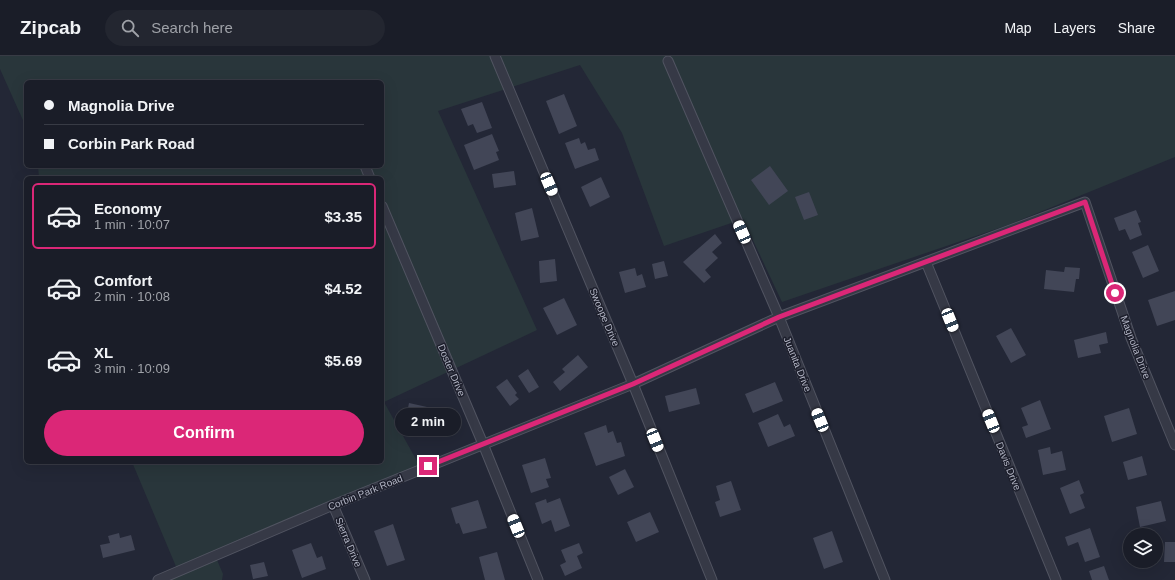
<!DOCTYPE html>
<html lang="en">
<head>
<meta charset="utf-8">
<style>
	body { margin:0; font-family:Helvetica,sans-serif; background:#232630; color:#f1f3f6; height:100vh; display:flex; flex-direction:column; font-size:15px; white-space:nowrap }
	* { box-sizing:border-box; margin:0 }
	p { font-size:13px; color:#9fa2a8 }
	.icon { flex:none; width:22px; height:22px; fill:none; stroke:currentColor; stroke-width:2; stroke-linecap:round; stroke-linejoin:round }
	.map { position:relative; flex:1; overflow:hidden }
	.side { position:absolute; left:24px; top:120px; width:360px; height:288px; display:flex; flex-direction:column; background:#1a1d28; border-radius:6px; box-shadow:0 4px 16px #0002,0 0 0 1px #383b45 }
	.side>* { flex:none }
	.banner { position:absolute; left:24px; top:24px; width:360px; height:88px; border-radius:6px; box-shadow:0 4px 16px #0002,0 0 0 1px #383b45; display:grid; align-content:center; height:88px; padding:0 20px; background:#1a1d28 }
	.fabs { position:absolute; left:1123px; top:472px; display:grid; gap:8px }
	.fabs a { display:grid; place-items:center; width:40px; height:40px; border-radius:50%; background:#1a1d28; box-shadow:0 4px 16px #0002,0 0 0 1px #383b45; font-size:20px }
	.end { position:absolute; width:18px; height:18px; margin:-9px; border:5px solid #db2777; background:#fff; box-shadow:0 0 0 2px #fff }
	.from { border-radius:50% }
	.bubble { position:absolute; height:28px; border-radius:14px; background:#1a1d28; box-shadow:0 4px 16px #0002,0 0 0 1px #383b45; font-size:13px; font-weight:700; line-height:28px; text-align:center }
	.car { position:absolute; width:12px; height:24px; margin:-12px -6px; border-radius:5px; box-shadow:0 0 3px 1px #0007; background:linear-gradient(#fff 24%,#345 0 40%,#fff 0 76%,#345 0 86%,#fff 0) }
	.banner b { display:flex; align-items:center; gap:14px; height:38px; font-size:15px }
	.banner b+b { border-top:1px solid #383b45 }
	.banner i { width:10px; height:10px; background:#f1f3f6 }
	ul { padding:7px 0 0; list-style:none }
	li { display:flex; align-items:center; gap:12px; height:66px; margin:0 8px 6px; padding:0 12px; border:2px solid transparent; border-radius:6px }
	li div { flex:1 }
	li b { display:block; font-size:15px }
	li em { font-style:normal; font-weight:700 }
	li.current { border-color:#db2777 }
	li>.icon { width:36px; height:36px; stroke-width:1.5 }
	.button { display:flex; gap:8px; margin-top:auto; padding:8px 20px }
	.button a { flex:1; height:46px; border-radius:24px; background:#db2777; color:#fff; font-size:16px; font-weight:700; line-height:46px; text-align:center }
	header { display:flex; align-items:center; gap:24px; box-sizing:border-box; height:56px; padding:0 20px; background:#1a1d28; border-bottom:1px solid #383b45 }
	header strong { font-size:19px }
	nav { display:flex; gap:22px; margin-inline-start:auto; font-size:14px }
	.search { width:280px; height:36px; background:#232630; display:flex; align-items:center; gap:10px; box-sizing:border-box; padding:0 14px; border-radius:22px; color:#9fa2a8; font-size:15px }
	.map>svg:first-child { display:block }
	.green { fill:#29363b }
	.building { fill:#424657 }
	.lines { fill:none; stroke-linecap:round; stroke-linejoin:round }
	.minor-casing { stroke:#515461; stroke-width:11 }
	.minor { stroke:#363946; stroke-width:9 }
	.route { stroke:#db2777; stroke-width:5 }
	.labels { text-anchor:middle; stroke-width:3; stroke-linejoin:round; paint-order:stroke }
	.street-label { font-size:10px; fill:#b1b4c3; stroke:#1c1e2b }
</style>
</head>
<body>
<header>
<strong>Zipcab</strong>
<div class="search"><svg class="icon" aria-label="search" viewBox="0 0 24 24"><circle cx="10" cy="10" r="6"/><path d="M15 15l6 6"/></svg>Search here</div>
<nav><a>Map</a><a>Layers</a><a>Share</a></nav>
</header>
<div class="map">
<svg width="1175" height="524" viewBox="0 0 1175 524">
	<rect width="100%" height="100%" fill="#232736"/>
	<path class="green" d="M0 0H1175V101L1008 169 782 246 743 163 664 190 622 77 580 9 438 55 537 274 384 346 422 414 217 504 223 518 222 524H170L180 520 132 406H382V122H39L38 110H382V26H26V71L0 13Z"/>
	<path class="building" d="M564 38 577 70 559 78 546 45Z
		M482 46 492 72 477 77 473 68 468 70 461 53Z
		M492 78 499 95 496 96 499 104 474 114 464 89Z
		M579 82 581 88 585 86 588 94 595 92 599 104 575 113 565 87Z
		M770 110 788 135 769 149 751 124Z
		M514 115 516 129 494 132 492 118Z
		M601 121 610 141 590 151 581 131Z
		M809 136 818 159 804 164 795 141Z
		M532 152 539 181 521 185 515 157Z
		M1136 154 1141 166 1138 167 1142 179 1130 184 1125 173 1119 175 1114 162Z
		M715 178 722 187 712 196 718 202 705 214 711 221 704 227 683 206Z
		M1148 189 1159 215 1143 222 1132 196Z
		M555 203 557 225 540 227 539 205Z
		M664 205 668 220 655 223 652 208Z
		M1065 211 1080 212 1079 223H1076L1074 236 1044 233 1046 214 1064 216Z
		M635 212 637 220 642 218 646 231 625 237 619 216Z
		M1175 235V264L1157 270 1148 244Z
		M564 242 577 269 557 279 543 252Z
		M1011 272 1026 299 1011 307 996 280Z
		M1106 276 1108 287 1099 289 1101 297 1078 302 1074 284Z
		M578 299 588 311 560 335 553 326 565 316 562 313Z
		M528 313 539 331 529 337 518 320Z
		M507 323 517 337 515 339 519 343 510 350 496 331Z
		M775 326 783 345 753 357 745 338Z
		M696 332 700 348 669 356 665 340Z
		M1040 344 1051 373 1026 382 1022 371 1028 369 1021 352Z
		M409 347 427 351 422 371 413 369 412 373 404 371Z
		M1129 352 1137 378 1112 386 1104 360Z
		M778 358 784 371 790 368 795 380 768 391 758 367Z
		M606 369 608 377 613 375 617 387 621 386 625 400 596 410 584 377Z
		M1050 391 1051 398 1062 395 1066 414 1043 419 1038 394Z
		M1142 400 1147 419 1128 424 1123 406Z
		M545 402 551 422 546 423 549 431 531 437 522 409Z
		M625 413 634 431 618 439 609 421Z
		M1079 424 1084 437 1080 439 1085 452 1070 458 1060 432Z
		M731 425 741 454 720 461 715 446 720 444 716 430Z
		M560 442 570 470 555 476 551 464 542 468 535 447 546 443 547 447Z
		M478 444 487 472 463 478 459 467 456 468 451 452Z
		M1161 445 1166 465 1140 471 1136 451Z
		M650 456 659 476 636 486 627 466Z
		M393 468 405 504 387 510 374 475Z
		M1090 472 1100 501 1085 506 1078 486 1068 490 1065 481Z
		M832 475 843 506 824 513 813 482Z
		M119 477 120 482 131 479 135 494 103 502 100 489 110 487 108 480Z
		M1165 486H1175V506H1164Z
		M311 487 317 502 322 500 326 513 302 522 292 494Z
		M579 487 583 497 577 500 582 512 565 520 560 509 566 506 561 494Z
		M497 496 505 524H485L479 501Z
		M264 506 268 520 253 523 250 509Z
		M1104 510 1109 524H1092L1089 515Z"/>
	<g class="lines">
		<defs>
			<path id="minor" d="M495 0 633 328 712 524
				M668 5 779 261 885 524
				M365 110 370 122
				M382 150 483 388 538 524
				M926 206 1056 524
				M333 449 365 524
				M158 524 333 449 633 328 779 261 1085 146 1131 282 1175 389"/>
		</defs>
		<use href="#minor" class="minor-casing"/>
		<use href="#minor" class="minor"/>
	</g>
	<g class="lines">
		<path class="route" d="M428 410 633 328 779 261 1085 146 1115 237"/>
	</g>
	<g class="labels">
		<g class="street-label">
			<text transform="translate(605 261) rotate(67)" y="4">Swoope Drive</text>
			<text transform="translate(1136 291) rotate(69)" y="4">Magnolia Drive</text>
			<text transform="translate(798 308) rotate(68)" y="4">Juanita Drive</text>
			<text transform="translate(452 314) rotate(67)" y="4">Doster Drive</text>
			<text transform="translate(1009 410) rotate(68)" y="4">Davis Drive</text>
			<text transform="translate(365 436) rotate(-22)" y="4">Corbin Park Road</text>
			<text transform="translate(349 486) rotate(67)" y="4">Sierra Drive</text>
		</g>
	</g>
</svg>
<div class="fabs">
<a><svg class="icon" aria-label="layers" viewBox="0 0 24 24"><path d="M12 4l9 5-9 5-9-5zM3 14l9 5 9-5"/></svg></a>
</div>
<i class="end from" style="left:1115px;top:237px"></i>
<i class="end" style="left:428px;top:410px"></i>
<div class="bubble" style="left:395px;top:352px;width:66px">2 min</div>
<i class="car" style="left:549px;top:128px;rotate:157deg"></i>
<i class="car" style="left:742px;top:176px;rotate:336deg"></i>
<i class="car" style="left:950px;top:264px;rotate:158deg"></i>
<i class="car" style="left:820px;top:364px;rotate:338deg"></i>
<i class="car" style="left:991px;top:365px;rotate:338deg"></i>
<i class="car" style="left:655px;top:384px;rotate:158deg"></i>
<i class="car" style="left:516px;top:470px;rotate:338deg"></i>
<div class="banner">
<b><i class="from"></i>Magnolia Drive</b>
<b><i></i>Corbin Park Road</b>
</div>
<section class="side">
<ul>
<li class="current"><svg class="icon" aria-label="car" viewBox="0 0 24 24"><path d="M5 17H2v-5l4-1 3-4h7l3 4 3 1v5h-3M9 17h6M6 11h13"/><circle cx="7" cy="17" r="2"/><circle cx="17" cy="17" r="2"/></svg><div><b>Economy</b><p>1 min · 10:07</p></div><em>$3.35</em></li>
<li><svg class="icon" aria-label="car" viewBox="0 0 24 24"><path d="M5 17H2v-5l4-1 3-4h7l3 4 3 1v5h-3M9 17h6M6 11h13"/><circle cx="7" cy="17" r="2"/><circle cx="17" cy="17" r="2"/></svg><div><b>Comfort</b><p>2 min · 10:08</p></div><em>$4.52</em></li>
<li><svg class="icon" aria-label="car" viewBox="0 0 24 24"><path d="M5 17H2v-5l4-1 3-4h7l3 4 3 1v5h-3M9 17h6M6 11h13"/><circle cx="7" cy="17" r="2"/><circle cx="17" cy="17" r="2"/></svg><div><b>XL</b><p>3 min · 10:09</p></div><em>$5.69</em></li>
</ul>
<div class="button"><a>Confirm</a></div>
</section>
</div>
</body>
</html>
